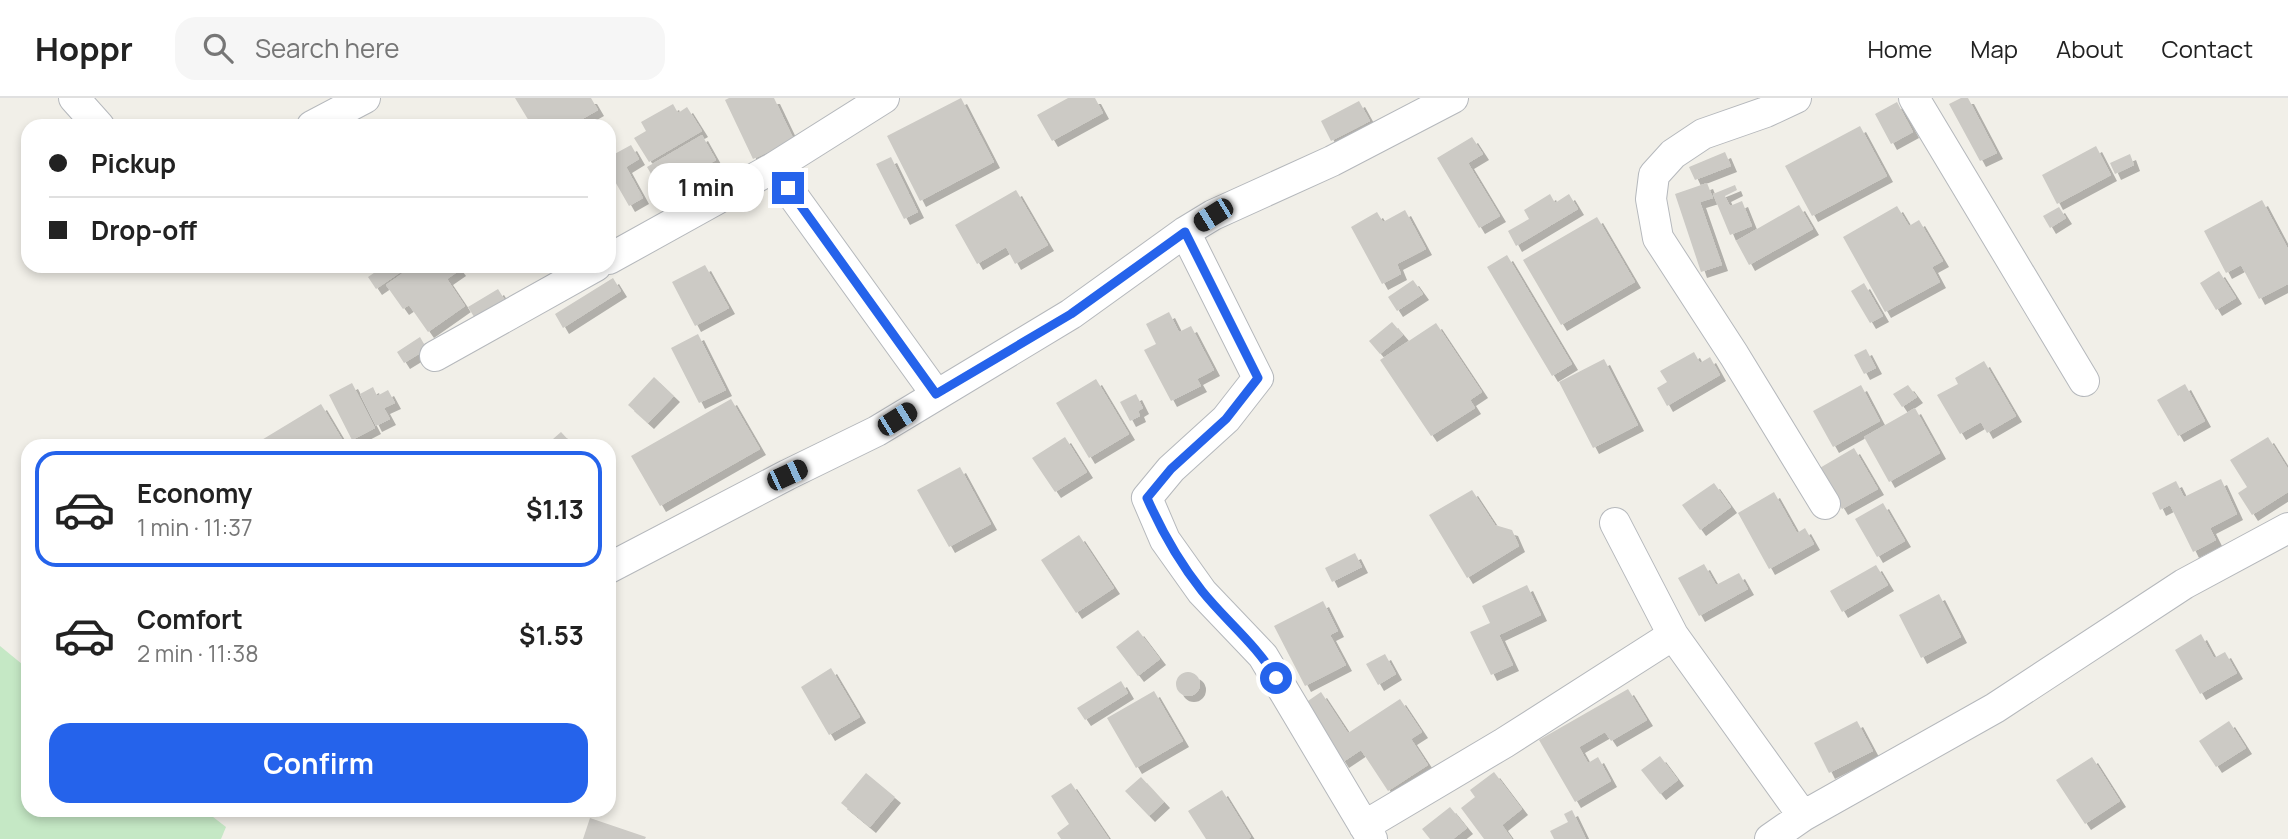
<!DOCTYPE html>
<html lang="en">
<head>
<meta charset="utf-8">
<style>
	body { margin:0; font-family:Manrope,sans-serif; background:#f6f6f6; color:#222; height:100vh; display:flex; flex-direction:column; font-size:26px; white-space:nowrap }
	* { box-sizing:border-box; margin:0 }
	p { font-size:23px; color:#767676 }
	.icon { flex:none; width:38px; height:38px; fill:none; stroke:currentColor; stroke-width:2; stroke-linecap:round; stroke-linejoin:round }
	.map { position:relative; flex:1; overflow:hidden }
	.drawer { position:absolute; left:21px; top:341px; width:595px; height:378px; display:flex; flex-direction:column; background:#fff; border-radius:21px; box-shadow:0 4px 10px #0003 }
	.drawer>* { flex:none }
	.hud { position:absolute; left:21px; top:21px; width:595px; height:154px; border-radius:21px; box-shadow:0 4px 10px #0003; display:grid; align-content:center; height:154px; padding:0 28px; background:#fff }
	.end { position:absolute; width:32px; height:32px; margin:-16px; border:9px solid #2563eb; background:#fff; box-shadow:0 0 0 4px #fff }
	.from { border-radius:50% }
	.bubble { position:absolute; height:49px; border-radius:21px; background:#fff; box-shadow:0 4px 10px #0003; font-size:23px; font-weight:700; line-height:49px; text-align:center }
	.car { position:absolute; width:21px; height:42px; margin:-21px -10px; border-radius:9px; box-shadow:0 0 5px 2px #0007; background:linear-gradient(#222 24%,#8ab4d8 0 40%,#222 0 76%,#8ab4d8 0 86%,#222 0) }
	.hud b { display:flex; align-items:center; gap:24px; height:66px; font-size:26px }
	.hud b+b { border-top:2px solid #e0e0e0 }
	.hud i { width:18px; height:18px; background:#222 }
	ul { padding:12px 0 0; list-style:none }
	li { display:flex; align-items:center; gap:21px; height:116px; margin:0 14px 10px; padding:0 14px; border:4px solid transparent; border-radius:21px }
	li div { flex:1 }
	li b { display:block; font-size:26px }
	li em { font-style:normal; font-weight:700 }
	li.on { border-color:#2563eb }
	li>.icon { width:63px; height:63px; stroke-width:1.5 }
	.button { display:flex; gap:14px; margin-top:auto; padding:14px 28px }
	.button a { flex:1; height:80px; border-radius:21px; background:#2563eb; color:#fff; font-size:28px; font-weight:700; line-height:80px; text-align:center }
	header { display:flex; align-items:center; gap:42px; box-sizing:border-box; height:98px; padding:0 35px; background:#fff; border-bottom:2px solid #e0e0e0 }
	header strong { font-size:33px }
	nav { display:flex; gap:38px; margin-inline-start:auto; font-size:24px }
	.search { width:490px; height:63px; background:#f6f6f6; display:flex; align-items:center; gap:18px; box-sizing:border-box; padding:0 24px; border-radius:21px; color:#767676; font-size:26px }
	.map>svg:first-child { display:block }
	.green { fill:#c5e8c5 }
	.building { fill:#cccac5; filter:url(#shadow) }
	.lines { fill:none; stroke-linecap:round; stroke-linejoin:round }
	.street-casing { stroke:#b5b8bc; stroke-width:32 }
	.street { stroke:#fff; stroke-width:30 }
	.route { stroke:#2563eb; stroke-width:9 }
</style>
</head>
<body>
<header>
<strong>Hoppr</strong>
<div class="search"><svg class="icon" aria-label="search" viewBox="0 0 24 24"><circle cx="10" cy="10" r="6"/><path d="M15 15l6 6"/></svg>Search here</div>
<nav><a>Home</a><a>Map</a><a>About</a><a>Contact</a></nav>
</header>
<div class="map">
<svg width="2288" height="741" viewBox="0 0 2288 741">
	<defs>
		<filter id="shadow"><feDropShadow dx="6" dy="6" stdDeviation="0" flood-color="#0004"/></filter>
	</defs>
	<rect width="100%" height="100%" fill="#f1efe8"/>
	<path class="green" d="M0 548 28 571V712H204L226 729 221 741H0Z"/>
	<path class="building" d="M515 0H591L598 12 570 28H532Z
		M729 0H774L794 42 753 61 725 2Z
		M961 0 994 64 920 103 887 38Z
		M1068 0H1095L1103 15 1052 43 1037 17Z
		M1961 0H1968L1997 55 1980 63 1949 6Z
		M1359 3 1370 23 1331 43 1321 23Z
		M1897 4 1913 34 1891 46 1875 16Z
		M673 6 678 15 687 9 702 33 649 64 634 40 646 33 641 24Z
		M1860 28 1887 78 1812 118 1785 68Z
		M702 37 716 62 661 93 647 69Z
		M1472 39 1483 56 1468 65 1500 118 1479 130 1437 60Z
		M631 47 639 61 626 69 643 100 629 108 609 73V59Z
		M2096 48 2111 77 2057 106 2042 77Z
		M1725 54 1731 68 1695 82 1689 69Z
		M2130 56 2134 67 2115 76 2110 65Z
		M891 59 918 114 904 121 876 66Z
		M1707 85 1713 100 1700 104 1722 167 1701 174 1675 96Z
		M1735 87 1737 92 1725 98 1730 108 1742 103 1752 128 1730 137 1713 96Z
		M1016 92 1048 147 1015 166 1006 149 977 166 955 127Z
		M1550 96 1555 105 1569 96 1578 111 1516 148 1508 133 1529 121 1524 112Z
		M2262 102 2288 151V186L2259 201 2241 167 2226 175 2204 133Z
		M1799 107 1813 131 1749 167 1736 143Z
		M1897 108 1909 128 1919 122 1943 163 1932 169 1940 184 1885 214 1843 139Z
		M2059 109 2066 120 2050 130 2043 118Z
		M1405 112 1426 151 1397 166 1401 176 1382 186 1351 129 1377 114 1383 124Z
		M1597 119 1635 184 1561 227 1523 162Z
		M1507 157 1572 266 1552 278 1487 169Z
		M705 167 729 210 695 228 672 184Z
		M384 168H403L405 171 376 191 368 179Z
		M413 168H457L460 172 447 181 465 208 428 234 409 207 403 211 386 187Z
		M2219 173 2236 200 2216 212 2200 185Z
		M613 180 621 193 563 230 555 216Z
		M1413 182 1423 196 1397 213 1388 199Z
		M1864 185 1883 218 1870 225 1851 193Z
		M498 191 506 204 476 222 468 209Z
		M1169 214 1179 234 1191 228 1214 272 1197 281 1201 288 1171 303 1144 252 1156 246 1146 226Z
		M1392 224 1403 237 1380 256 1369 243Z
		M1436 225 1482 294 1470 302 1475 310 1431 338 1380 262Z
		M698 236 726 292 699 305 671 250Z
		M420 239 427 251 404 265 397 254Z
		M1866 251 1876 270 1864 276 1854 257Z
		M1694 254 1700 265 1710 259 1720 277 1667 308 1657 290 1667 284 1660 273Z
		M1604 261 1638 327 1593 350 1559 284Z
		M1984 263 2016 318 1987 335 1981 324 1960 336 1937 297 1958 286 1955 280Z
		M654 279 674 298 648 325 628 307Z
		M1096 281 1129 336 1089 360 1056 305Z
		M352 285 375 330 352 342 329 297Z
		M2185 286 2205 323 2178 338 2157 302Z
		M1861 287 1880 323 1833 349 1813 313Z
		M1908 287 1917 299 1902 309 1893 296Z
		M373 289 377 298 388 292 395 305 384 310 390 321 376 328 360 296Z
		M1136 296 1143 310 1138 313 1140 318 1130 323 1120 304Z
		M731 301 760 351 660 408 631 358Z
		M321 306 346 348H264L260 343Z
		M1915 310 1940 355 1889 384 1864 339Z
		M561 334 574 348H545Z
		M1065 339 1087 374 1055 394 1032 360Z
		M2268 339 2288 371V394L2252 417 2238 395 2247 389 2230 362Z
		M1854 350 1878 391 1842 411 1818 371Z
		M960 369 991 426 949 449 917 392Z
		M2221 381 2237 416 2210 430 2216 442 2193 454 2170 407 2160 412 2152 395 2176 383 2184 399Z
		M1714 385 1731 409 1700 432 1682 407Z
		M1472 392 1495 427 1512 432 1519 448 1467 480 1429 417Z
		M1774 394 1797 435 1805 430 1814 446 1769 471 1738 415Z
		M1883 405 1905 443 1877 459 1855 421Z
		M1079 437 1114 490 1076 515 1041 462Z
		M1355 455 1362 469 1332 484 1325 470Z
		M1704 466 1716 487 1739 475 1748 491 1699 518 1678 480Z
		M1876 467 1888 487 1842 514 1830 493Z
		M1527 487 1541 517 1499 537 1513 567 1491 577 1470 534 1490 525 1482 508Z
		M1939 496 1961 539 1921 560 1899 517Z
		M1323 503 1338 533 1330 537 1346 567 1305 588 1274 528Z
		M1138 532 1160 561 1138 578 1116 549Z
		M2201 536 2214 560 2225 554 2237 575 2200 596 2175 552Z
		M1385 556 1396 576 1378 587 1366 566Z
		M831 570 860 619 829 637 801 589Z
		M1176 586a12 12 0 1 1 24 0a12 12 0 1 1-24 0Z
		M1121 583 1128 595 1085 622 1077 610Z
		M1628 591 1647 622 1611 643 1605 634 1579 649 1588 665 1598 659 1611 683 1575 704 1539 642Z
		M1154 593 1183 643 1136 670 1107 620Z
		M1321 594 1348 635 1400 601 1422 634 1411 641 1428 667 1388 693 1361 652 1343 664 1305 605Z
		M1857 623 1873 653 1829 675 1814 645Z
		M2229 623 2246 650 2216 669 2199 643Z
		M1660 658 1678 682 1660 696 1641 672Z
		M2092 659 2120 703 2085 726 2056 682Z
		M1494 674 1522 711 1502 727 1512 741H1484L1461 710 1475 699 1470 692Z
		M866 675 895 699 870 729 841 705Z
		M1141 679 1164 704 1149 718 1125 693Z
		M1071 685 1109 741H1061L1057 735 1069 726 1051 698Z
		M1222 692 1251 739 1248 741H1206L1188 713Z
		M1450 709 1467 730 1453 741H1430L1422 731Z
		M1572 712 1586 741H1554L1550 733 1568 724 1564 716Z
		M590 720 646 739 645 741H583Z"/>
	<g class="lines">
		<defs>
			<path id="street" d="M74 0 99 28
				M1796 0 1766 14 1703 36 1673 56 1654 77 1651 101 1658 140 1734 257 1825 406
				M1914 0 2084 283
				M312 28 365 0
				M773 70 884 0
				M1185 134 1258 280 1226 321 1171 371 1147 400 1165 442 1202 494 1263 558 1372 741
				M609 161 773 70 936 296
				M435 258 596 168
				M1615 425 1673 537 1803 718
				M609 470 787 377 877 333 1071 216 1185 134 1213 117 1332 63 1453 0
				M1364 728 1504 645 1673 537
				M1770 741 1803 718 1995 610 2184 486 2288 430"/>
		</defs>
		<use href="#street" class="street-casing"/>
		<use href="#street" class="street"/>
	</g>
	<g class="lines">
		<path class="route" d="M788 90 936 296 1071 216 1185 134 1258 280 1226 321 1171 371 1147 400C1162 434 1179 464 1202 493 1226 523 1256 546 1276 580"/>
	</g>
</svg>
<i class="end from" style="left:1276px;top:580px"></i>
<i class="end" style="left:788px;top:90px"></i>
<div class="bubble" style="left:648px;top:65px;width:116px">1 min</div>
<i class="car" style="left:1213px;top:117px;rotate:238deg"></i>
<i class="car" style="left:897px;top:321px;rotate:58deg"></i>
<i class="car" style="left:787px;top:377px;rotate:65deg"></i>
<div class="hud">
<b><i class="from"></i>Pickup</b>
<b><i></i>Drop-off</b>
</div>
<section class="drawer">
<ul>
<li class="on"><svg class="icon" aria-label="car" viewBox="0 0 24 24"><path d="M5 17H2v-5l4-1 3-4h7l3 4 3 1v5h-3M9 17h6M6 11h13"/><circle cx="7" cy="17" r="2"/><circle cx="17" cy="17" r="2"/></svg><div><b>Economy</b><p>1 min · 11:37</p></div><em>$1.13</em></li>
<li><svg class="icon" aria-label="car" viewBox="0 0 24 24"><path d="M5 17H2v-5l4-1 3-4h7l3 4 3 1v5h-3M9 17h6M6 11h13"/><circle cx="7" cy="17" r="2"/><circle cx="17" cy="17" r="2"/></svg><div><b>Comfort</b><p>2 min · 11:38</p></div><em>$1.53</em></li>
</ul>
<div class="button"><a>Confirm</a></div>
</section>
</div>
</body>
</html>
